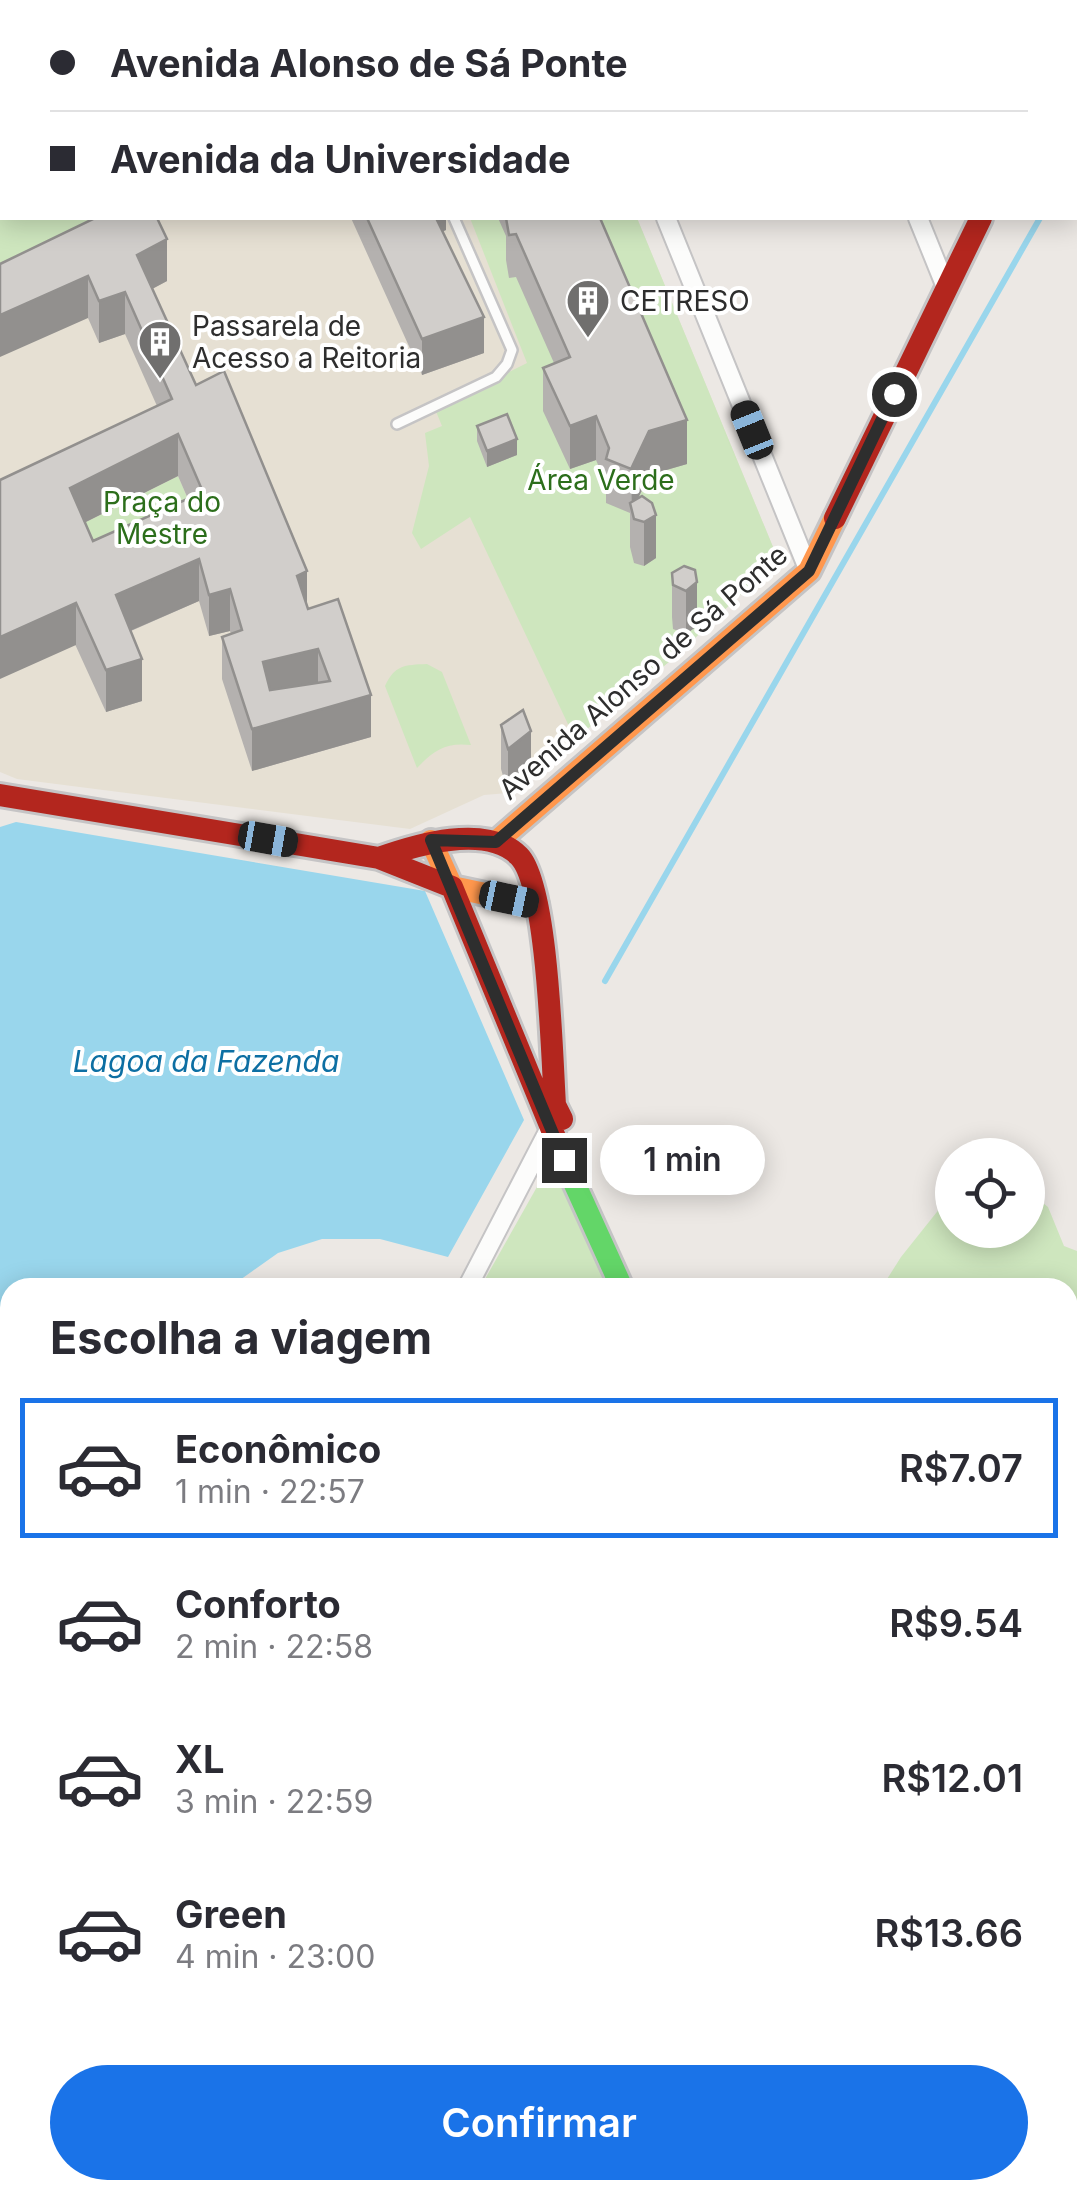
<!DOCTYPE html>
<html lang="pt">
<head>
<meta charset="utf-8">
<style>
	body { margin:0; font-family:Inter,sans-serif; background:#f2f2f3; color:#2b2b33; height:100vh; display:flex; flex-direction:column; font-size:38px; white-space:nowrap }
	* { box-sizing:border-box; margin:0 }
	p { font-size:32px; color:#7c7c81 }
	.icon { flex:none; width:55px; height:55px; fill:none; stroke:currentColor; stroke-width:2; stroke-linecap:round; stroke-linejoin:round }
	.map { position:relative; flex:1; overflow:hidden }
	.details { position:absolute; left:0px; top:1278px; width:1078px; height:922px; display:flex; flex-direction:column; background:#fff; border-radius:30px 30px 0 0; box-shadow:0 5px 25px #0003 }
	.details>* { flex:none }
	.guide { position:absolute; left:0px; top:0px; width:1078px; height:220px; box-shadow:0 5px 25px #0003; display:grid; align-content:center; height:220px; padding:0 50px; background:#fff }
	.tools { position:absolute; left:935px; top:1138px; display:grid; gap:20px }
	.tools a { display:grid; place-items:center; width:110px; height:110px; border-radius:50%; background:#fff; box-shadow:0 5px 25px #0003; font-size:50px }
	.end { position:absolute; width:45px; height:45px; margin:-22px; border:12px solid #2e2e2e; background:#fff; box-shadow:0 0 0 5px #fff }
	.from { border-radius:50% }
	.bubble { position:absolute; height:70px; border-radius:35px; background:#fff; box-shadow:0 5px 25px #0003; font-size:32px; font-weight:600; line-height:70px; text-align:center }
	.car { position:absolute; width:30px; height:60px; margin:-30px -15px; border-radius:12px; box-shadow:0 0 8px 2px #0007; background:linear-gradient(#222 24%,#8ab4d8 0 40%,#222 0 76%,#8ab4d8 0 86%,#222 0) }
	.guide b { display:flex; align-items:center; gap:35px; height:95px; font-size:38px }
	.guide b+b { border-top:2px solid #e1e1e2 }
	.guide i { width:25px; height:25px; background:#2b2b33 }
	ul { padding:0; list-style:none }
	li { display:flex; align-items:center; gap:30px; height:140px; margin:0 20px 15px; padding:0 30px; border:5px solid transparent; border-radius:0px }
	li div { flex:1 }
	li b { display:block; font-size:38px }
	li em { font-style:normal; font-weight:600 }
	li.active { border-color:#1a73e8 }
	li>.icon { width:90px; height:90px; stroke-width:1.5 }
	h2 { padding:0 50px; font-size:45px; line-height:120px }
	.action { display:flex; gap:20px; margin-top:auto; padding:20px 50px }
	.action a { flex:1; height:115px; border-radius:60px; background:#1a73e8; color:#fff; font-size:40px; font-weight:600; line-height:115px; text-align:center }
	.map>svg:first-child { display:block }
	.education { fill:#e6e0d3 }
	.green { fill:#cee6be }
	.water { fill:#99d6ec }
	.lines { fill:none; stroke-linecap:round; stroke-linejoin:round }
	.stream { stroke:#99d6ec; stroke-width:6 }
	.lane-casing { stroke:#c5c4c5; stroke-width:14 }
	.street-casing { stroke:#c5c4c5; stroke-width:22 }
	.fast-casing { stroke:#c5c4c5; stroke-width:28 }
	.slow-casing { stroke:#c5c4c5; stroke-width:28 }
	.jam-casing { stroke:#c5c4c5; stroke-width:28 }
	.lane { stroke:#fcfcfb; stroke-width:9 }
	.street { stroke:#fcfcfb; stroke-width:18 }
	.fast { stroke:#63d668; stroke-width:22 }
	.slow { stroke:#ff974d; stroke-width:22 }
	.jam { stroke:#b3261e; stroke-width:22 }
	.wall { fill:#b4b1af; fill-rule:evenodd }
	.shaded-wall { fill:#92908e }
	.building { fill:#d1cecb; stroke:#92908e; stroke-width:2.5; fill-rule:evenodd }
	.route { stroke:#2e2e2e; stroke-width:12 }
	.labels { text-anchor:middle; stroke-width:8; stroke-linejoin:round; paint-order:stroke }
	.poi-label { font-size:28px; fill:#2e2e2e; stroke:#fff; text-anchor:start }
	.park-label { font-size:28px; fill:#2c6e1b; stroke:#fff }
	.street-label { font-size:28px; fill:#2e2e2e; stroke:#fff }
	.water-label { font-size:30px; font-style:italic; fill:#0d6fa3; stroke:#fff }
</style>
</head>
<body>
<div class="map">
<svg width="1077" height="2198" viewBox="0 0 1077 2198">
	<rect width="100%" height="100%" fill="#ece8e4"/>
	<path class="education" d="M0 137 2 218H637L778 559 675 657 508 793 484 795 410 829 17 779 0 772Z"/>
	<path class="green" d="M401 0H555L556 2H402Z
		M3 218H98L0 306V219Z
		M470 218H637L778 559 675 657 575 739 470 517 421 549 412 533 429 466 425 433 442 426 435 409 527 363Z
		M178 476 203 534 93 583 70 530Z
		M427 664 442 672 471 745C446 742 434 750 417 768L385 686C395 665 404 665 427 664Z
		M555 1173 565 1185 613 1287 480 1288 542 1178Z
		M1028 1191 1048 1207 1064 1246 1077 1251V1570L1068 1571V1288L882 1287 901 1257 952 1193V1230H1028Z
		M10 2127V2190H90L91 2198H0V2139Z
		M110 2190H982L972 2198H112Z"/>
	<path class="water" d="M16 822 425 891 524 1120 448 1257 380 1239H322L278 1253 230 1287 10 1288V1745L0 1734V827Z
		M143 2190H707L700 2198H145Z"/>
	<g class="lines">
		<path class="stream" d="M1075 141 1077 137
			M605 981 1040 218"/>
		<defs>
			<path id="lane" d="M397 424 496 377 507 364 512 350 454 218"/>
			<path id="street" d="M81 0 83 2
				M578 0 579 2
				M831 0 832 2
				M1075 27 1077 23
				M666 218 809 571
				M918 218 946 287
				M467 1288 550 1128
				M0 1808 10 1821
				M0 1893 10 1876
				M1068 2063 1077 2062
				M0 2118 10 2104
				M103 2190 105 2198
				M972 2198 983 2190"/>
			<path id="fast" d="M568 1169 622 1288
				M1068 2161 1077 2171"/>
			<path id="slow" d="M431 841 452 887 537 905
				M496 842 809 571 835 518
				M1050 2190 1054 2198"/>
			<path id="jam" d="M835 518 981 218
				M0 795 379 858 452 887 568 1169
				M379 858C416 845 486 823 519 856 548 885 552 1059 555 1105L562 1119"/>
		</defs>
		<use href="#lane" class="lane-casing"/>
		<use href="#street" class="street-casing"/>
		<use href="#fast" class="fast-casing"/>
		<use href="#slow" class="slow-casing"/>
		<use href="#jam" class="jam-casing"/>
		<use href="#lane" class="lane"/>
		<use href="#street" class="street"/>
		<use href="#fast" class="fast"/>
		<use href="#slow" class="slow"/>
		<use href="#jam" class="jam"/>
	</g>
	<path class="wall" d="M351 218H446V230L442 232 484 353 422 375Z
		M498 218H600L687 464 649 475 638 499 656 558 644 566 634 563 630 547V513L606 503V484L596 460 570 469 543 411V368L554 363 516 277 509 278 506 260V236Z
		M0 264 167 281 152 289 196 385 307 605 371 737 252 771 222 679V637L231 634 230 631 209 636 199 601 131 631 142 701 106 712 0 480 157 406 125 334 99 343 88 318ZM178 476 188 499 93 541 85 522Z
		M477 426 517 455 487 467 477 441Z
		M684 566 697 626 686 634 673 629 672 617V573Z
		M501 725 531 775 508 793 501 769Z
		M1077 1596V1950L1068 1952V1598Z"/>
	<path class="shaded-wall" d="M358 0H390L383 2H358Z
		M2 176V218L0 219V177Z
		M428 218H446V230L428 237Z
		M167 239V281L137 297V255Z
		M88 276V318L0 357V315Z
		M125 292V334L99 343V301Z
		M484 317V353L422 375V339Z
		M596 416V460L570 469V426Z
		M687 420V464L649 475 632 511 631 469 649 431Z
		M178 434V476L70 530V488Z
		M517 439V455L487 467V451Z
		M656 515V558L644 566V522Z
		M199 559V601L116 637V595Z
		M307 571V613L297 576Z
		M697 582V626L686 634V591Z
		M230 589V631L209 636V595Z
		M76 603V645L0 679V637Z
		M318 649V691L263 704V662Z
		M142 659V701L106 712V670Z
		M371 695V737L252 771V729Z
		M531 731V775L508 793V749Z"/>
	<path class="building" d="M267 0H347L348 2H268Z
		M0 94H2V176L0 177Z
		M95 218H157L167 239 137 255 196 385 224 371 307 571 297 576 308 609 338 599 371 695 252 729 222 637 242 630 230 589 209 595 199 559 116 595 142 659 106 670 76 603 0 637V480L172 399 125 292 99 301 88 276 0 315V264ZM178 434 203 492 93 541 70 488ZM318 649 330 681 270 690 263 662Z
		M367 218H436L484 317 422 339Z
		M506 218H600L687 420 649 431 631 469 606 459 609 448 596 416 570 426 543 368 570 357 516 234 509 235Z
		M507 414 517 439 487 451 477 426Z
		M642 496 652 503 656 515 644 522 634 519 630 503Z
		M684 566 695 570 697 582 686 591 673 585 672 573Z
		M523 710 531 731 508 749 501 725Z
		M1077 1596V1919L1068 1921V1598Z"/>
	<g class="lines">
		<path class="route" d="M564 1160 431 840 496 842 809 571 894 394"/>
	</g>
	<defs>
		<symbol id="building-pin" viewBox="-11 -11 22 30"><path d="M0 17L-7.5 6A9.5 9.5 0 1 1 7.5 6Z" fill="#706f6e" stroke="#fff"/><path d="M-4-6H4V6H1V3H-1V6H-4ZM-2.5-4.3h1.7v1.8h-1.7ZM.8-4.3h1.7v1.8H.8ZM-2.5-1h1.7V.8h-1.7ZM.8-1h1.7V.8H.8Z" fill="#fff"/></symbol>
	</defs>
	<g fill-rule="evenodd">
		<use href="#building-pin" x="563" y="276" width="50" height="68"/>
		<use href="#building-pin" x="135" y="317" width="50" height="68"/>
	</g>
	<g class="labels">
		<g class="poi-label">
			<text x="620" y="311">CETRESO</text>
			<text x="192" y="336">Passarela de<tspan x="192" dy="32">Acesso a Reitoria</tspan></text>
		</g>
		<g class="park-label">
			<text x="601" y="490">Área Verde</text>
			<text x="162" y="512">Praça do<tspan x="162" dy="32">Mestre</tspan></text>
		</g>
		<g class="street-label">
			<text transform="translate(643 672) rotate(-41)" y="10">Avenida Alonso de Sá Ponte</text>
		</g>
		<g class="water-label">
			<text x="206" y="1072">Lagoa da Fazenda</text>
		</g>
	</g>
</svg>
<div class="tools">
<a><svg class="icon" aria-label="locate" viewBox="0 0 24 24"><circle cx="12" cy="12" r="6"/><path d="M12 2v4M12 18v4M2 12h4M18 12h4"/></svg></a>
</div>
<i class="end from" style="left:894px;top:394px"></i>
<i class="end" style="left:564px;top:1160px"></i>
<div class="bubble" style="left:600px;top:1125px;width:165px">1 min</div>
<i class="car" style="left:752px;top:430px;rotate:338deg"></i>
<i class="car" style="left:268px;top:839px;rotate:100deg"></i>
<i class="car" style="left:509px;top:899px;rotate:102deg"></i>
<div class="guide">
<b><i class="from"></i>Avenida Alonso de Sá Ponte</b>
<b><i></i>Avenida da Universidade</b>
</div>
<section class="details">
<h2>Escolha a viagem</h2>
<ul>
<li class="active"><svg class="icon" aria-label="car" viewBox="0 0 24 24"><path d="M5 17H2v-5l4-1 3-4h7l3 4 3 1v5h-3M9 17h6M6 11h13"/><circle cx="7" cy="17" r="2"/><circle cx="17" cy="17" r="2"/></svg><div><b>Econômico</b><p>1 min · 22:57</p></div><em>R$7.07</em></li>
<li><svg class="icon" aria-label="car" viewBox="0 0 24 24"><path d="M5 17H2v-5l4-1 3-4h7l3 4 3 1v5h-3M9 17h6M6 11h13"/><circle cx="7" cy="17" r="2"/><circle cx="17" cy="17" r="2"/></svg><div><b>Conforto</b><p>2 min · 22:58</p></div><em>R$9.54</em></li>
<li><svg class="icon" aria-label="car" viewBox="0 0 24 24"><path d="M5 17H2v-5l4-1 3-4h7l3 4 3 1v5h-3M9 17h6M6 11h13"/><circle cx="7" cy="17" r="2"/><circle cx="17" cy="17" r="2"/></svg><div><b>XL</b><p>3 min · 22:59</p></div><em>R$12.01</em></li>
<li><svg class="icon" aria-label="car" viewBox="0 0 24 24"><path d="M5 17H2v-5l4-1 3-4h7l3 4 3 1v5h-3M9 17h6M6 11h13"/><circle cx="7" cy="17" r="2"/><circle cx="17" cy="17" r="2"/></svg><div><b>Green</b><p>4 min · 23:00</p></div><em>R$13.66</em></li>
</ul>
<div class="action"><a>Confirmar</a></div>
</section>
</div>
</body>
</html>
